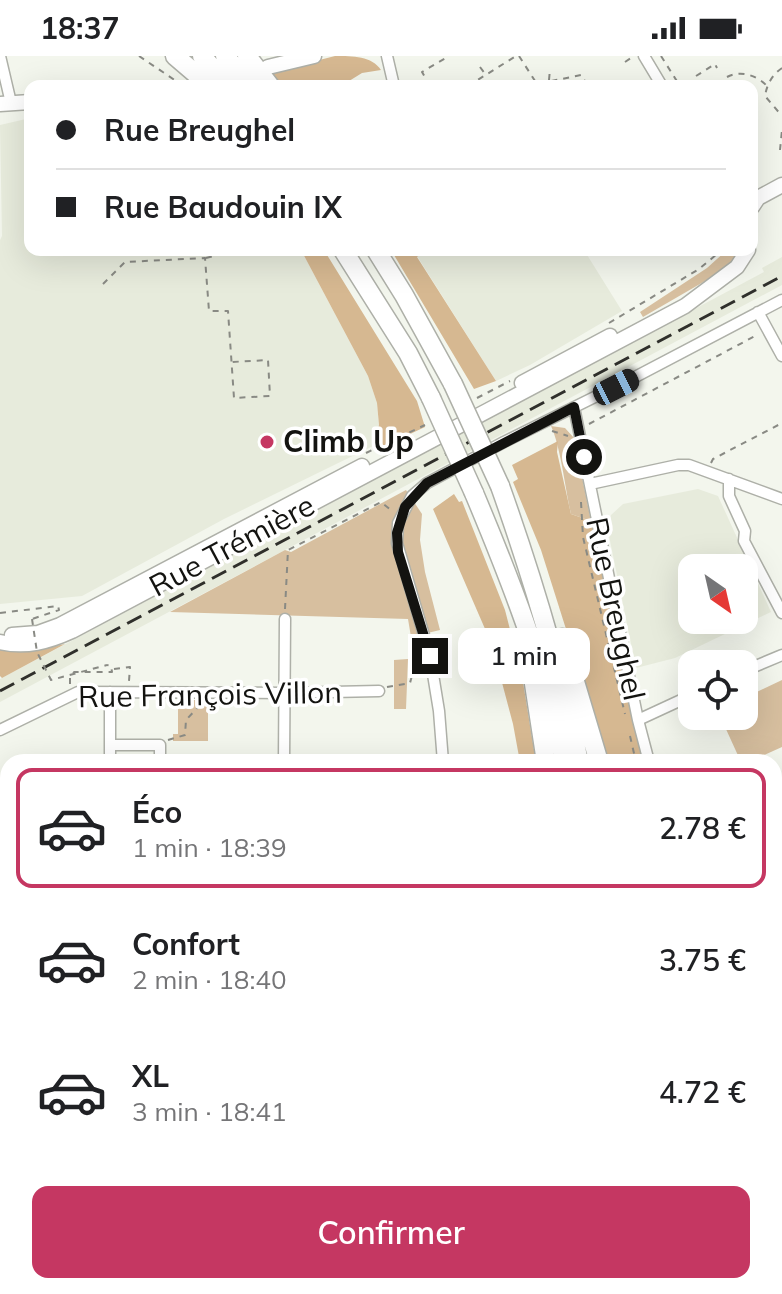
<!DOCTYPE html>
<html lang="fr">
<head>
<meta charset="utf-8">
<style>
	body { margin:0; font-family:Mulish,sans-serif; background:#f2f2f2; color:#202124; height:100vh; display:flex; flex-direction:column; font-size:30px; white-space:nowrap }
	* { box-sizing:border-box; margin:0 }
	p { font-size:26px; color:#757577 }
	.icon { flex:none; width:44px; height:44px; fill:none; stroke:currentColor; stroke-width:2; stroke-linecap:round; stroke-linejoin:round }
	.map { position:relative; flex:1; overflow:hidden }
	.side { position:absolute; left:0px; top:698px; width:782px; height:540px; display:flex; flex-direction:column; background:#fff; border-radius:24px 24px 0 0; box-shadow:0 8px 32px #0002 }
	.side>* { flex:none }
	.hud { position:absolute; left:24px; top:24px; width:734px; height:176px; border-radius:16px; box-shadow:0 8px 32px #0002; display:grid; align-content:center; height:176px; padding:0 32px; background:#fff }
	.needle { width:52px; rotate:146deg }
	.fabs { position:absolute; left:678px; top:498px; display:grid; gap:16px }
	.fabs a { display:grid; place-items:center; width:80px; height:80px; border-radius:16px; background:#fff; box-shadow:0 8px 32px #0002; font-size:40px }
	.end { position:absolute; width:36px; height:36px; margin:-18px; border:10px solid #131310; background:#fff; box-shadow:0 0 0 4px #fff }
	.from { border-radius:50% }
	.bubble { position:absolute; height:56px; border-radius:16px; background:#fff; box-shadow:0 8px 32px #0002; font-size:26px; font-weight:600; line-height:56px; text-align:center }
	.car { position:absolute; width:24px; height:48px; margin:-24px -12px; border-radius:10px; box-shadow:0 0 6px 2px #0007; background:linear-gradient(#222 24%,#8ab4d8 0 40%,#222 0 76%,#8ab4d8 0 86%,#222 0) }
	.hud b { display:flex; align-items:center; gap:28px; height:76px; font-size:30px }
	.hud b+b { border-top:2px solid #e0e0e0 }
	.hud i { width:20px; height:20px; background:#202124 }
	ul { padding:14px 0 0; list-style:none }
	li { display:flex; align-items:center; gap:24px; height:120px; margin:0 16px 12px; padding:0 16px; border:4px solid transparent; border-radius:16px }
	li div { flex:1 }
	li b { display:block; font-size:30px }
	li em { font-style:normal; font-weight:600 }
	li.selected { border-color:#c53762 }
	li>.icon { width:72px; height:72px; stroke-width:1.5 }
	.cta { display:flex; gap:16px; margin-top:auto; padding:16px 32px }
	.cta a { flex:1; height:92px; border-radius:16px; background:#c53762; color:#fff; font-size:32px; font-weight:600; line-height:92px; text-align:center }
	.status { display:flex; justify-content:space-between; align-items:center; height:56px; padding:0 40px; background:#fff; direction:ltr }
	.status svg { height:22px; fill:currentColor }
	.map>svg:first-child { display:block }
	.built { fill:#e7ebdc; fill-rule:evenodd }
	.green { fill:#d7bf9f }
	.forest { fill:#d6b891 }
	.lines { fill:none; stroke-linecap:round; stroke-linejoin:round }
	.lane-casing { stroke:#aeb0a8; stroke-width:8 }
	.street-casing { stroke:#aeb0a8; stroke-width:13 }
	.secondary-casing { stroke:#aeb0a8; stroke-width:17 }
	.highway-casing { stroke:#aeb0a8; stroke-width:21 }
	.path { stroke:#898a84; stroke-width:2; stroke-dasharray:6 6; stroke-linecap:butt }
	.lane { stroke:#fff; stroke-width:5 }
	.street { stroke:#fff; stroke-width:10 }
	.secondary { stroke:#fff; stroke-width:14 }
	.highway { stroke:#fff; stroke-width:18 }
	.rail { stroke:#2f2f2b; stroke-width:3; stroke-dasharray:16 8; stroke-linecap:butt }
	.highway-bridge-casing { stroke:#aeb0a8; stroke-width:21; stroke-linecap:butt }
	.path-bridge { stroke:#898a84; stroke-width:2; stroke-dasharray:6 6; stroke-linecap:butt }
	.highway-bridge { stroke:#fff; stroke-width:18 }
	.route { stroke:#131310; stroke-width:10 }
	.poi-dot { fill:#c53762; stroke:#fff; stroke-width:3 }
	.labels { text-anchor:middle; stroke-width:7; stroke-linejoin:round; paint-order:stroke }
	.poi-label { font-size:30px; font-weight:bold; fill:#131310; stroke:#fff; text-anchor:start }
	.street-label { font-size:30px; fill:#131310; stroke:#fff }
</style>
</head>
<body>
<div class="status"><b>18:37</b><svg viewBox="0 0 49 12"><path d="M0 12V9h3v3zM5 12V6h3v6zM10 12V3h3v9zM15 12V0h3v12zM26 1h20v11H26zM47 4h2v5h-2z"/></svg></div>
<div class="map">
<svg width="782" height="1238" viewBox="0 0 782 1238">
	<rect width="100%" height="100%" fill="#f3f6ed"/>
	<path class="built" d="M26 63H30V194H301L368 320 377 347 379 369 373 390 224 463 82 540 0 548V184L2 180 0 69Z
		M426 194H584L622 255 530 309 496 325 417 200Z
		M782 201V229L0 646V623L764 216 762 212Z
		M698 433 718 440 771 556 675 602 636 612 608 475 611 459 623 448ZM692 512H744V564H692Z"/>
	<path class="green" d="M727 194H743L731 210 643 261 640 256 707 212Z
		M551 370 565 372 574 382 591 465 571 458C565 432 561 392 551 370Z
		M406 434 422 458 420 484 425 516 440 574 411 581 408 563 170 556 285 494 291 496Z
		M408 603 406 653H394V604Z
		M782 624V691L749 706H741L720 660H744V642Z
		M178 644H208V685H173V678H178Z"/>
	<path class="forest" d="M335 0C353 0 372 0 381 14L362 17 341 30H279L269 17Z
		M301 194H324L417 345 425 371 378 393 373 390 379 369 377 347 368 320Z
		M391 194H426L417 201 496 325 474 333Z
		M558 385 557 396 571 458 591 465 644 706H608L541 494 513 426 518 423 512 409Z
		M454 438 459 446 462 445 505 554 522 620 536 706H520L513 668 492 589 433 453Z
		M65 588 2 622 0 620V593L23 596Z"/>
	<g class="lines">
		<defs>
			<path id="lane" d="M774 1127H782"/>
			<path id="street" d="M0 0 11 47
				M387 0 394 30
				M644 0 662 30
				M758 256 782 300
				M574 351 638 664 649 706
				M729 423V440L745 475 744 485 782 557
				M590 428 678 409H689L782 443
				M744 615 782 599
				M638 664 692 639
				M0 674 78 636 285 637 379 635
				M110 689H160V706
				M110 706V636
				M284 706 285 563
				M443 706 439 655 430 600 397 487 398 467 412 440 427 427 504 386 637 320 782 244
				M774 787 782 790
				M0 935H8
				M169 1238V1230
				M699 1238 701 1230"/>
			<path id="secondary" d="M268 11 314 0
				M193 30 195 29
				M0 48 30 46
				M752 151 758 142 782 129
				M522 327 610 280
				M12 579 38 577 60 569 362 410
				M0 586C26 592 48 586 72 575L685 250 737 211 748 194
				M774 1038 782 1037
				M774 1055 782 1054
				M581 1230 582 1238
				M364 1238V1230
				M651 1238 652 1230"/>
			<path id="highway" d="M175 0 210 30
				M202 0 228 30
				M225 0 251 30
				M247 0 270 30
				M343 194 408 297 431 342
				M376 194 404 239 453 328
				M500 430C532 520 560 612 579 706
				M474 437C511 525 545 613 565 706
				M562 582 599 706
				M534 628 546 706
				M609 1230 610 1238
				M623 1230 624 1238"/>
		</defs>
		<use href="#lane" class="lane-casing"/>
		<use href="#street" class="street-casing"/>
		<use href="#secondary" class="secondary-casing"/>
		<use href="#highway" class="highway-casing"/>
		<path class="path" d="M139 0 179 27
			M519 0 537 28 581 19 588 30
			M661 0 680 30
			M625 6 634 0
			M480 11 486 19
			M782 12C772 19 767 28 765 40L782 60
			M696 20 715 8 717 12
			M727 21C740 14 756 19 766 29
			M549 24 550 13
			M430 30 422 16 449 0
			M468 30 516 0
			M780 94 782 74
			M206 202 221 198V194
			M103 228 125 206 205 202 209 255H228L234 342 270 340 268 304 232 306
			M609 267 699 213 722 194
			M477 342 510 325
			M589 368 757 279
			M552 375 568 380
			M366 397 425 369
			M711 407 713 403 782 367
			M581 446 583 481 625 658
			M285 553 288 494 381 446 391 454
			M0 557 58 550 59 554 32 563
			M114 613 130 611 129 625
			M70 628V621L74 616H112L111 610 107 609
			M387 631 410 627 418 597
			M630 680 636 706
			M168 684 185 679 186 664 202 647
			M774 802 782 805
			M774 905 782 904
			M0 1020 4 1025V1068L8 1071
			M545 1230V1238"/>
		<use href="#lane" class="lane"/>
		<use href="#street" class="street"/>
		<use href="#secondary" class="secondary"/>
		<use href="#highway" class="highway"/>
		<path class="rail" d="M0 635 782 220"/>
		<defs>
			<path id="highway-bridge" d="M453 328 500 430
				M431 342 474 437"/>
		</defs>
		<use href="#highway-bridge" class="highway-bridge-casing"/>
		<path class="path-bridge" d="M32 563 37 596 51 624 107 609"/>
		<use href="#highway-bridge" class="highway-bridge"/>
	</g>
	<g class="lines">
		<path class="route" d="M430 600 398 496 397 477 405 451 427 427 574 351 584 401"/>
	</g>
	<circle class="poi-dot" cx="267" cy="386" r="8"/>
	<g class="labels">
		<g class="poi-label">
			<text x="283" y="396">Climb Up</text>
		</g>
		<g class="street-label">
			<text transform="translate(232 490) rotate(-28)" y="10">Rue Trémière</text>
			<text transform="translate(615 553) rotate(78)" y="10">Rue Breughel</text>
			<text transform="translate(210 639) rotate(-1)" y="10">Rue François Villon</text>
		</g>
	</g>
</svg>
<div class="fabs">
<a><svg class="needle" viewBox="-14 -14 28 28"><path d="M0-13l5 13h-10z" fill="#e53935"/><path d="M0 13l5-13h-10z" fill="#757577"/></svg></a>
<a><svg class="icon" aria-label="locate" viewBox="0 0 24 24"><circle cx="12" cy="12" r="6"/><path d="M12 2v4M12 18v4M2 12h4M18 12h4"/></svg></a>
</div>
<i class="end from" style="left:584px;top:401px"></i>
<i class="end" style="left:430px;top:600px"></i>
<div class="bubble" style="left:458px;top:572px;width:132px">1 min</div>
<i class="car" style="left:616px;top:331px;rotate:63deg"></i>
<div class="hud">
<b><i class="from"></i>Rue Breughel</b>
<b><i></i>Rue Baudouin IX</b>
</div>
<section class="side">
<ul>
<li class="selected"><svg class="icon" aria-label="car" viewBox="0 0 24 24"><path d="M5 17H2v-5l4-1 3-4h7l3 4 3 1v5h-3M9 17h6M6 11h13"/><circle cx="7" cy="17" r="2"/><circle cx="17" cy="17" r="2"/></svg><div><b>Éco</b><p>1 min · 18:39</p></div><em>2.78 €</em></li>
<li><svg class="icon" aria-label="car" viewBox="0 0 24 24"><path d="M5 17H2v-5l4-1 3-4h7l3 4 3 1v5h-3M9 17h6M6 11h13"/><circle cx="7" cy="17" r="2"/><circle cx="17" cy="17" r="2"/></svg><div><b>Confort</b><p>2 min · 18:40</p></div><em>3.75 €</em></li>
<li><svg class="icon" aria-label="car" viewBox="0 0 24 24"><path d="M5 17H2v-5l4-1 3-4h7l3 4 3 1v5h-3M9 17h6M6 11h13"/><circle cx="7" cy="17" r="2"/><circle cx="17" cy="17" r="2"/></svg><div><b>XL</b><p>3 min · 18:41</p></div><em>4.72 €</em></li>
</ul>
<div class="cta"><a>Confirmer</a></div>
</section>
</div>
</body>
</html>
